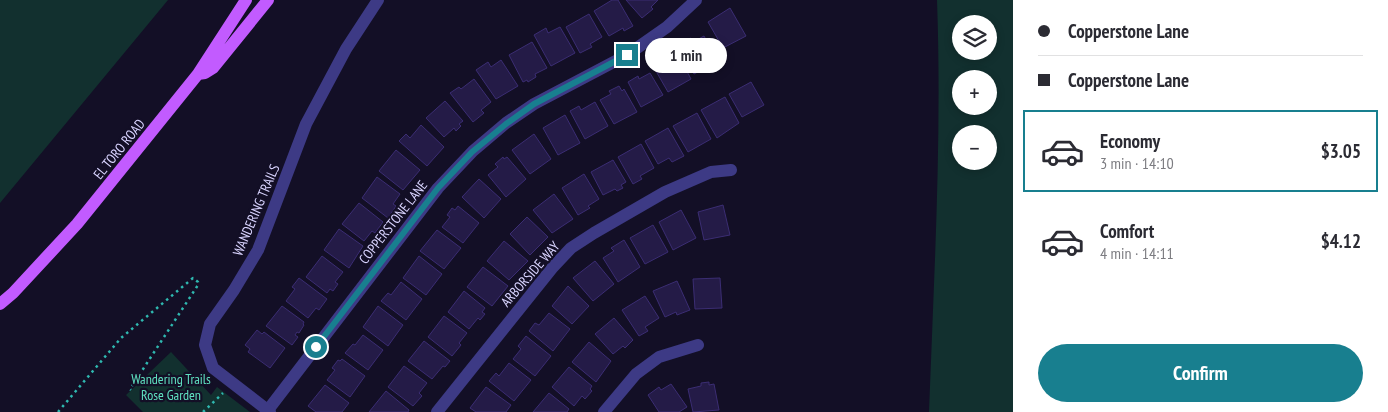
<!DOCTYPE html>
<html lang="en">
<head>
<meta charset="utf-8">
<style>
	body { margin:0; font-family:"PT Sans Narrow",sans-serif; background:#f7f7f7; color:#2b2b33; height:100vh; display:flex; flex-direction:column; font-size:19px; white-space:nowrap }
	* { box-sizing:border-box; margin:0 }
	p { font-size:16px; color:#7c7c81 }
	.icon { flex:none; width:28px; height:28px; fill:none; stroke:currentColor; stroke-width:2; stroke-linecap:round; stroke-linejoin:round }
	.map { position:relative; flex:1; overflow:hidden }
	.panel { display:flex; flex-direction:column; background:#fff; width:375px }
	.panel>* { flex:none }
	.hud { display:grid; align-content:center; height:110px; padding:0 25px; background:#fff }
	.controls { position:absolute; left:952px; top:15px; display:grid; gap:10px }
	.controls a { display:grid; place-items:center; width:45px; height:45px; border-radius:50%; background:#fff; box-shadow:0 2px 8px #0003; font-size:25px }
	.end { position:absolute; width:22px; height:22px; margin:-11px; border:6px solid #187f8f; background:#fff; box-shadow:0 0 0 2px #fff }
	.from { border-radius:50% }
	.bubble { position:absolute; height:35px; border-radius:18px; background:#fff; box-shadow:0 2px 8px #0003; font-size:16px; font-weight:800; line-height:35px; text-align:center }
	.hud b { display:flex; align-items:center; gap:18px; height:48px; font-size:19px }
	.hud b+b { border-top:1px solid #e1e1e2 }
	.hud i { width:12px; height:12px; background:#2b2b33 }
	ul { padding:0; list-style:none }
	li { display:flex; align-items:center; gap:15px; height:82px; margin:0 10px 8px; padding:0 15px; border:2px solid transparent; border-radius:0px }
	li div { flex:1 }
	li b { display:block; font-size:19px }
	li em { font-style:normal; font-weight:800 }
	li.on { border-color:#187f8f }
	li>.icon { width:45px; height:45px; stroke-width:1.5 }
	.primary-button { display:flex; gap:10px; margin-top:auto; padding:10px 25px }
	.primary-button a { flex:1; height:58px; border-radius:30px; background:#187f8f; color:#fff; font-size:20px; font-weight:800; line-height:58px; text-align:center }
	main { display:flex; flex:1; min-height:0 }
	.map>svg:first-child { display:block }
	.green { fill:#12302f; fill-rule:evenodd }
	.building { fill:#241b47; stroke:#3b2d73 }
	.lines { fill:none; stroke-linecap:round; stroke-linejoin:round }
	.path { stroke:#2fb8b0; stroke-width:2.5; stroke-dasharray:2.5 4; stroke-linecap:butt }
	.minor { stroke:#3d3a85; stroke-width:12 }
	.tertiary { stroke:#3d3a85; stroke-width:12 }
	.primary { stroke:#c25bff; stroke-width:12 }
	.route { stroke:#187f8f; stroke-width:6 }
	.labels { text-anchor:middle; stroke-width:4.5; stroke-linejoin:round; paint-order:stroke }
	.street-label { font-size:14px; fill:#d9d4ff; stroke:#130f26 }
	.park-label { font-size:14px; fill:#5fe0c0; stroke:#130f26 }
</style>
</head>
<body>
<main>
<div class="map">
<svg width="1013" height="412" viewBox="0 0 1013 412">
	<rect width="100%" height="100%" fill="#130f26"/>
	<path class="green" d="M0 0H168L0 203Z
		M937 0H1013V412H929C934 275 942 137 937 0ZM961 24H989V51H961ZM961 79H989V106H961ZM961 134H989V161H961Z
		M171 352 211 395 217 387 250 412H143L126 395Z"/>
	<path class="building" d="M612 0H618L633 26 624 31 623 28 609 36 594 11Z
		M626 0H658L651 7 653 9 642 18Z
		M730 8 746 36 723 48 708 22Z
		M589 14 602 37 590 44 592 47 580 53 566 27Z
		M560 27 575 53 551 66 534 35 546 28 548 33Z
		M704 36 718 61 694 74 680 48 683 46 681 43 691 38 693 42Z
		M532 42 547 68 535 74 536 77 528 82 527 80 523 82 509 55Z
		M677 53 691 79 668 92 653 66Z
		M501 60 518 86 496 99 476 70 488 62 491 67Z
		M650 73 663 95 641 107 628 82 638 76 639 79Z
		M474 79 491 102 481 110 484 113 473 122 450 93 459 87 461 89Z
		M751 82 764 105 742 117 729 94Z
		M619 86 622 91 624 89 637 112 614 124 600 100 611 94 609 91Z
		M725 97 739 123 717 138 701 110Z
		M445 101 463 121 459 124 461 126 456 131 454 128 444 137 426 118Z
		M595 102 608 126 585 139 570 111 579 106 581 110Z
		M697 113 711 139 688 152 673 126Z
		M565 115 580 143 558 155 543 128Z
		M421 125 444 147 427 166 399 141 406 134 410 138Z
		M668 128 684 156 672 162 669 158 658 164 645 141Z
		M534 134 551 159 530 174 512 150Z
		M641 144 654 168 640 176 642 179 633 184 618 157Z
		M396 150 420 170 403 190 379 171Z
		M503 157 504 159 507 157 526 179 506 197 488 175 498 167 495 164Z
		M613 160 626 182 621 185 623 188 617 191 615 189 603 195 591 172Z
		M584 174 599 199 588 206 590 208 578 215 562 188Z
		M377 177 400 194 393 204 396 206 388 218 362 198Z
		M479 179 501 199 484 218 462 197Z
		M554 194 573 219 552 233 533 210Z
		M359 203 383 222 375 233 372 231 364 241 342 224Z
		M723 205 730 235 704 240 698 212Z
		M458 206 479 223 463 243 442 227 450 217 447 215 452 208 455 210Z
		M681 210 696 238 673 250 659 222Z
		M527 217 548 237 530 255 510 234Z
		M653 225 668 252 645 264 630 238Z
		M339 229 363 246 349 268 324 250Z
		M437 230 461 248 444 269 420 251Z
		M624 240 640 267 618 282 603 258 614 251 611 248Z
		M504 241 528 261 509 280 487 261Z
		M322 256 343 272 335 282 338 284 333 291 330 289 327 293 306 277Z
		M419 256 442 274 426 295 403 278Z
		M595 261 614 284 593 301 573 278Z
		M483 267 508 286 492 306 467 287Z
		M299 278 327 299 319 310 316 308 308 318 286 301 295 289 292 287Z
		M720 278 722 308 695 309 693 279Z
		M677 281 690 310 677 315 676 312 665 317 653 291Z
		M401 282 422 299 406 320 381 301 388 293 391 295Z
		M568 286 589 306 572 324 552 306Z
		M464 291 485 308 482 312 485 314 480 320 478 318 469 329 448 312Z
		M645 296 659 318 645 327 648 331 639 336 622 310Z
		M282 306 304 322 303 324 304 325 299 333 297 332 295 335 298 337 292 345 266 326Z
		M378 306 403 325 388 346 363 327Z
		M549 313 570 329 553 351 529 331 535 323 539 325Z
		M444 316 467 333 459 343 461 345 452 356 428 337Z
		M614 318 633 340 625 348 623 346 613 354 595 334Z
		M257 330 262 334 264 332 285 348 270 368 248 352 250 349 245 345Z
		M363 335 383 350 368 370 345 353 353 344 355 345Z
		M526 336 551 356 535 376 513 359 521 349 518 346Z
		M424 341 450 361 445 367 443 366 432 379 408 361Z
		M589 342 611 361 596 382 572 362Z
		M342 359 365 376 350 397 327 380 335 370 332 368 338 360 340 361Z
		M509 363 531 380 514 401 489 381 496 373 499 376Z
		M404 366 427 383 419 393 422 396 413 406 388 387Z
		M569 367 592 386 590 389 592 391 585 399 582 396 574 406 552 387Z
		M709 382V385L714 384 719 410 693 412 688 389 701 386V383Z
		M671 384 687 407 679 412H659L648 395 659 387 661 390Z
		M325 385 349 403 342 412H316L308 406Z
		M486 387 511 405 506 412H476L470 408Z
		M386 391 409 410 408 412H369Z
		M549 393 569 409 567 412H533Z"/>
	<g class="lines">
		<path class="path" d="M58 412 121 338 193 278 198 282V285L130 389 131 390
			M203 412 223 393"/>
		<path class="minor" d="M268 410 438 188 473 151 506 123 534 104 627 55 667 27 696 0
			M437 412 553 267 571 248 594 233 665 192 711 172 731 170
			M604 412 636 374 659 357 698 345"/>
		<path class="tertiary" d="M270 412 213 368 205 345 210 324 234 290 258 250 306 124 346 49 378 0"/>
		<path class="primary" d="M198 74 205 73 213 68 268 0
			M0 304 13 293 77 224 198 74 246 0"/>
	</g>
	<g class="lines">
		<path class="route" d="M316 347 438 188 472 152 506 124 534 104 627 55"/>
	</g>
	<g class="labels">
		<g class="street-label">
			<text transform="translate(119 149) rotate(-51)" y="5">EL TORO ROAD</text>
			<text transform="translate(256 210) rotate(-67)" y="5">WANDERING TRAILS</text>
			<text transform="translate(393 222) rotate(-52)" y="5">COPPERSTONE LANE</text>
			<text transform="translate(530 274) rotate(-49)" y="5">ARBORSIDE WAY</text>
		</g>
		<g class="park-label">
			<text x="171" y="384">Wandering Trails<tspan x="171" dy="16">Rose Garden</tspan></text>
		</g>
	</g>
</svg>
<div class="controls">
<a><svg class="icon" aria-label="layers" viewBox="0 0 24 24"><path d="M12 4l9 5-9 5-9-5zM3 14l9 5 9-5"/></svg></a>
<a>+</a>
<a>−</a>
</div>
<i class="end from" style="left:316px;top:347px"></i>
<i class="end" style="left:627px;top:55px"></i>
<div class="bubble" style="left:645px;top:38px;width:82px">1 min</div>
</div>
<section class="panel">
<div class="hud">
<b><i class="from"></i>Copperstone Lane</b>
<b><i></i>Copperstone Lane</b>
</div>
<ul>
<li class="on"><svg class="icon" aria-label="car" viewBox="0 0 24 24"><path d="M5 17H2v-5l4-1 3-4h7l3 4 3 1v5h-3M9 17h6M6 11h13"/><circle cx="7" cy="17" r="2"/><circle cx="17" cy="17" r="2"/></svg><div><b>Economy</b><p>3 min · 14:10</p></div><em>$3.05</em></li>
<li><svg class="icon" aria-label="car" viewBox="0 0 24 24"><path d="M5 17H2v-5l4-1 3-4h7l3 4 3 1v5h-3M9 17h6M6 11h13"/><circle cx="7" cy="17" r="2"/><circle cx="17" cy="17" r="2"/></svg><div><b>Comfort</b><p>4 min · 14:11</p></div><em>$4.12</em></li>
</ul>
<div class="primary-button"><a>Confirm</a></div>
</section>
</main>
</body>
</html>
